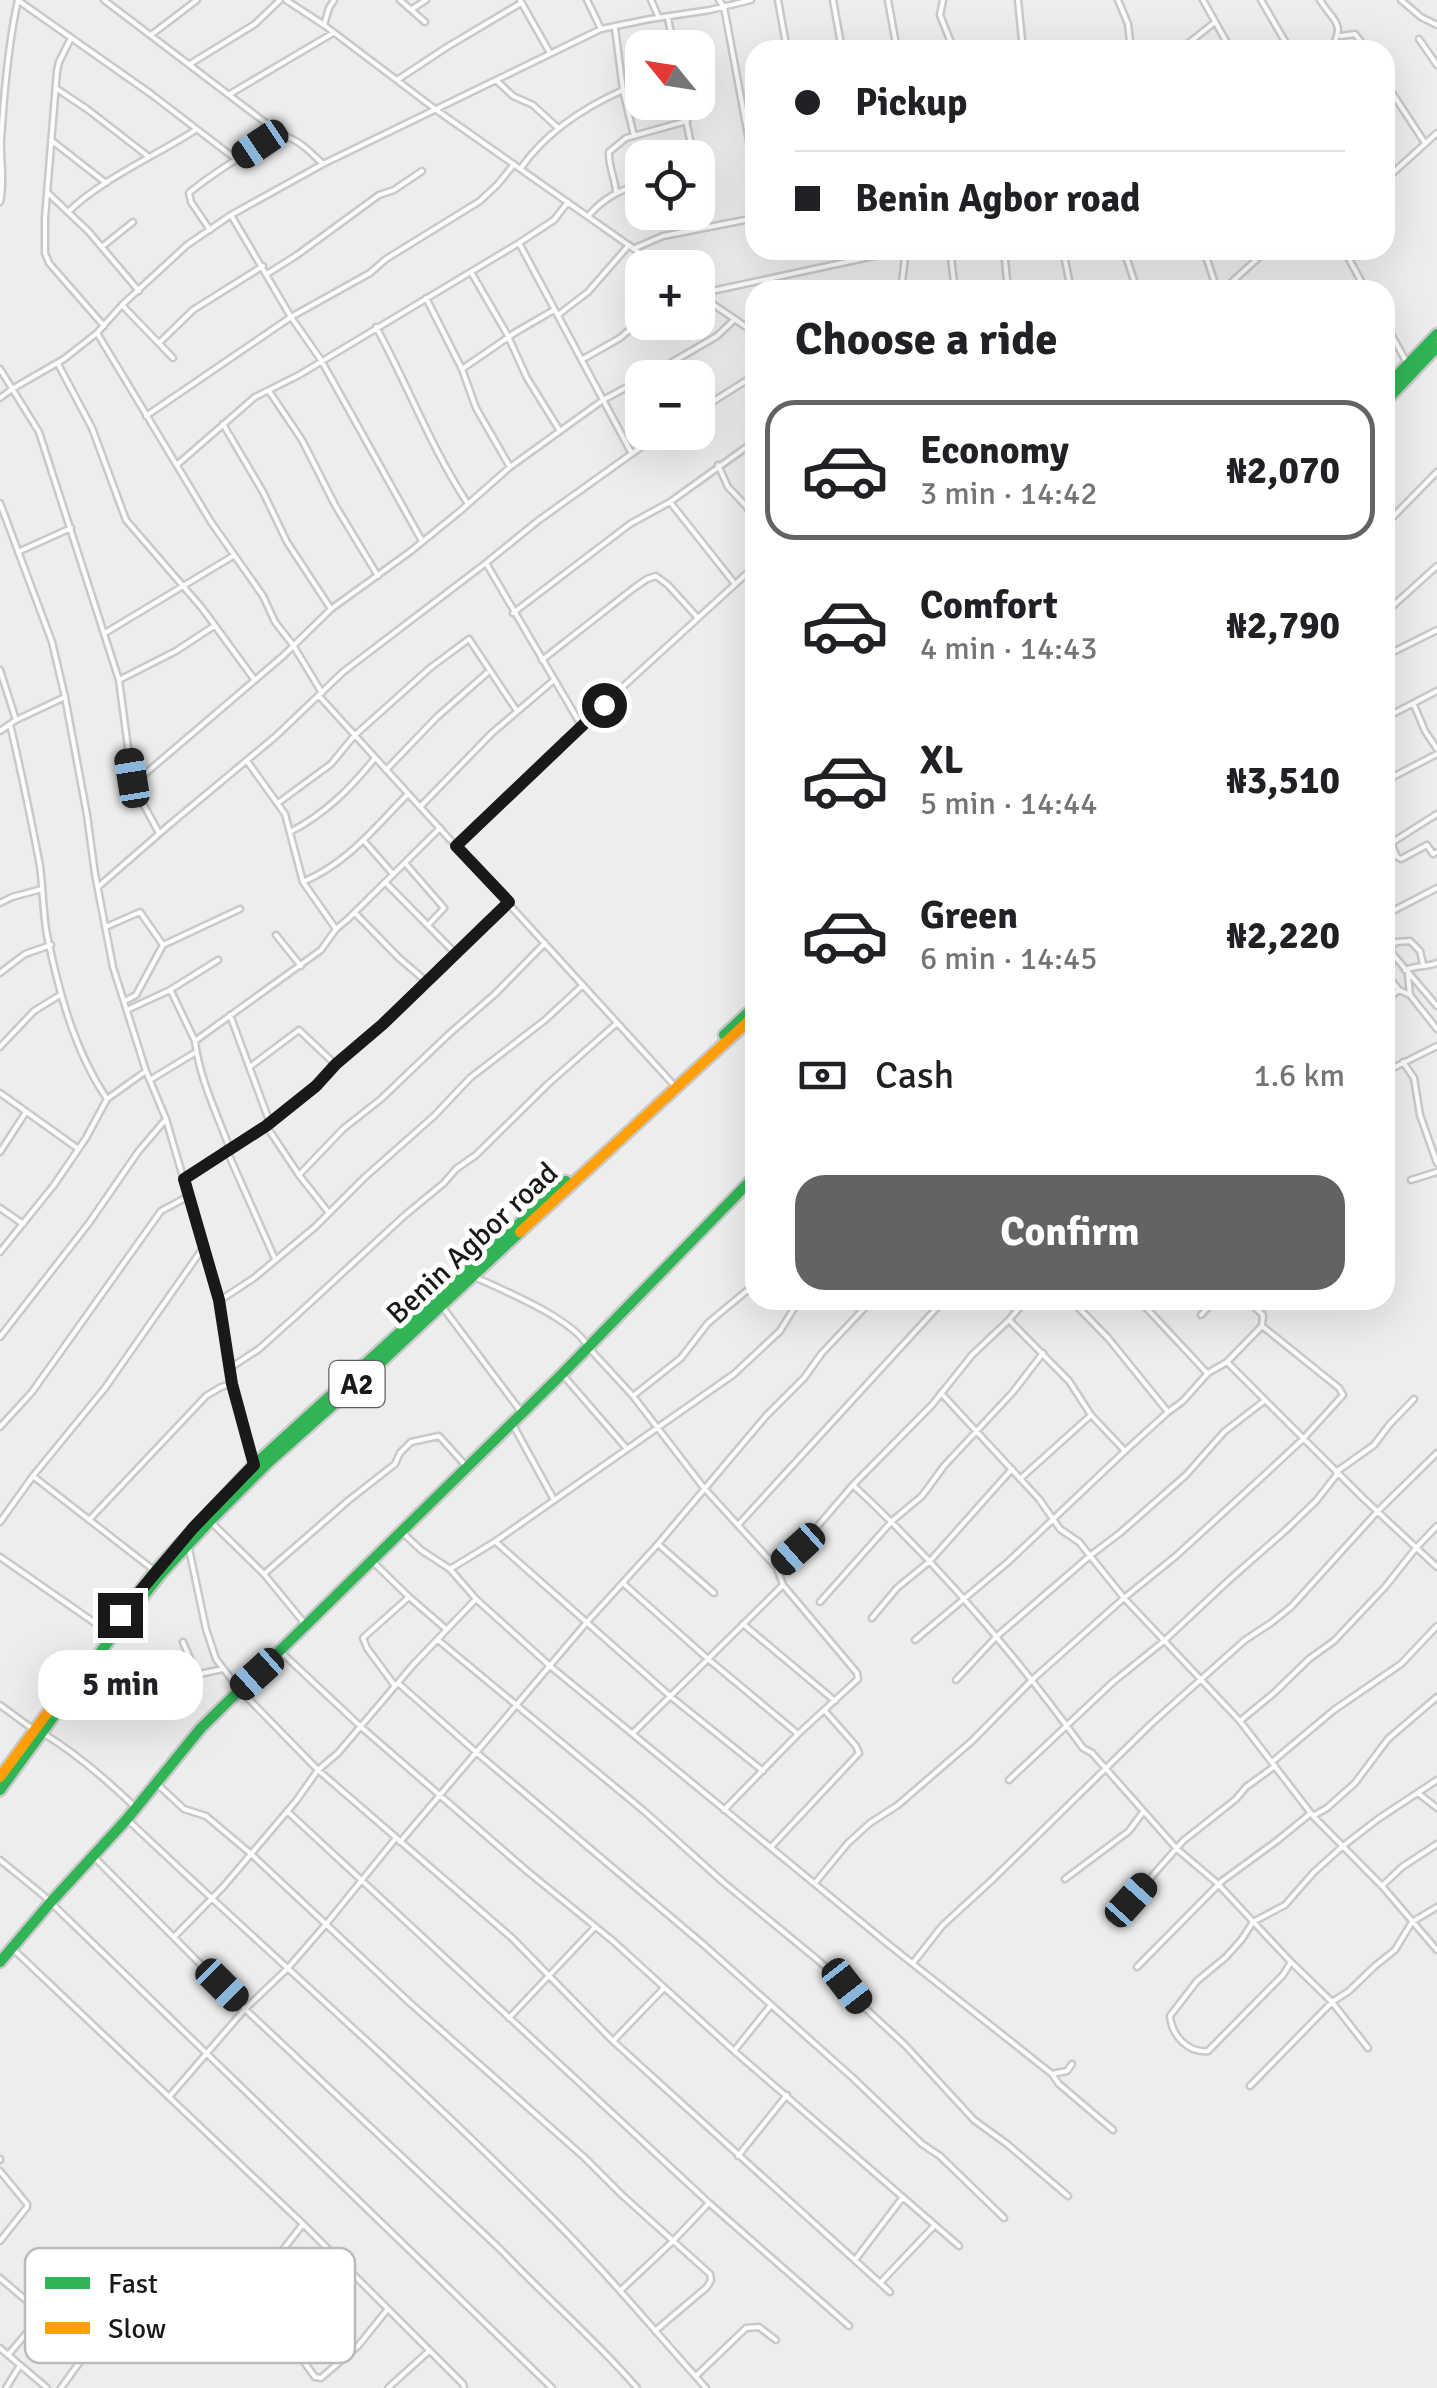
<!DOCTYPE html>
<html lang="en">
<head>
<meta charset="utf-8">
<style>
	body { margin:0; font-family:Signika,sans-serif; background:#f6f6f6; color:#202124; height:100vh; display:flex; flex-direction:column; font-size:38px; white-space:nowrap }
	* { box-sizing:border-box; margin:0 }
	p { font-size:32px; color:#757577 }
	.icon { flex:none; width:55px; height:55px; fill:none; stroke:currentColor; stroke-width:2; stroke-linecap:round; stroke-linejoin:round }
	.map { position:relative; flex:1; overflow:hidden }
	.sheet { position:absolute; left:745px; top:280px; width:650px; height:1030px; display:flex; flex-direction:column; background:#fff; border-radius:30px; box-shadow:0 10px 40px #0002 }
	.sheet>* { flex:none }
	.hud { position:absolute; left:745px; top:40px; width:650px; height:220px; border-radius:30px; box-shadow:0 10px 40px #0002; display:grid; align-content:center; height:220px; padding:0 50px; background:#fff }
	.needle { width:65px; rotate:300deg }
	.tools { position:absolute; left:625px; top:30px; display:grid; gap:20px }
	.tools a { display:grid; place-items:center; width:90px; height:90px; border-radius:20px; background:#fff; box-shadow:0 10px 40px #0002; font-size:50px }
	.end { position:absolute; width:45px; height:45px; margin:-22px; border:12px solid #191919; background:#fff; box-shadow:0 0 0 5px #fff }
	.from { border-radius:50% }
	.bubble { position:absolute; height:70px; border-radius:30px; background:#fff; box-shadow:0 10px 40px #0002; font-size:32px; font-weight:700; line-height:70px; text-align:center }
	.car { position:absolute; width:30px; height:60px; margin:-30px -15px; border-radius:12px; box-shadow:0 0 8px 2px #0007; background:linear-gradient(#222 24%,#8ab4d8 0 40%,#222 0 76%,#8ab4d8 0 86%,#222 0) }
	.hud b { display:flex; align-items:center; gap:35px; height:95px; font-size:38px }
	.hud b+b { border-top:2px solid #e0e0e0 }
	.hud i { width:25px; height:25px; background:#202124 }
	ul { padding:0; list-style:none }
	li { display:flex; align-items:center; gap:30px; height:140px; margin:0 20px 15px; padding:0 30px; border:5px solid transparent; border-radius:30px }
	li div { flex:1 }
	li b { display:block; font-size:38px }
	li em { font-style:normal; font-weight:700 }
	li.active { border-color:#636363 }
	li>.icon { width:90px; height:90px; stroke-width:1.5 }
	h2 { padding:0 50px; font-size:45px; line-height:120px }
	.pay { display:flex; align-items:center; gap:25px; height:110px; padding:0 50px; font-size:38px }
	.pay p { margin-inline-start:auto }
	.primary-button { display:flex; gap:20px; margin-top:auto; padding:20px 50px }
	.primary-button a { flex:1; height:115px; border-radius:30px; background:#636363; color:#fff; font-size:40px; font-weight:700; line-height:115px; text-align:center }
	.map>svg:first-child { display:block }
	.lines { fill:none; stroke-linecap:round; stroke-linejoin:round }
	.street-casing { stroke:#c9c9c9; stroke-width:9 }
	.fast-casing { stroke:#c9c9c9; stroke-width:15 }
	.slow-casing { stroke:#c9c9c9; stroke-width:15 }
	.street { stroke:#fcfcfc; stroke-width:4 }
	.fast { stroke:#30b455; stroke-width:10 }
	.slow { stroke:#ff9f0a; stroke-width:10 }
	.route { stroke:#191919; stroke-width:12 }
	.labels { text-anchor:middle; stroke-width:10; stroke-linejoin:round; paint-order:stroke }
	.shield { fill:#fff; stroke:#5e5e5e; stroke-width:2.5 }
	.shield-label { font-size:28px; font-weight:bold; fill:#191919 }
	.street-label { font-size:30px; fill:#191919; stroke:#fff }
	.key { fill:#fff; stroke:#bababa; stroke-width:2.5 }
	.key-label { font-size:28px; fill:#191919 }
</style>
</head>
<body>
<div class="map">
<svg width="1437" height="2388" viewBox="0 0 1437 2388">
	<rect width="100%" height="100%" fill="#ededed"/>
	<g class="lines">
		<defs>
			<path id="street" d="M104 0 283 136
				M286 0 324 25 435 109 661 268
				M400 0 425 22
				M520 0 550 53
				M587 0 601 29
				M651 0 659 18
				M719 0 724 7 755 173
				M778 0 787 50
				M833 0 842 50
				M888 0 897 50
				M943 0 940 15 954 50
				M1018 0 1023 50
				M1118 0 1128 24 1131 50
				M1203 0 1231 50
				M1261 0 1290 50
				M1320 0C1334 23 1346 22 1331 50
				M1401 0 1421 17 1437 25
				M19 1 151 94 237 160
				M412 9 426 0
				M668 18 674 48
				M324 25 329 8 334 0
				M615 28 623 90 634 136
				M151 35 197 0
				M1341 36 1355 34 1367 50
				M71 38 59 62 57 71 45 218V253L49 263 104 326
				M1419 39 1437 65
				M1180 50 1215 22
				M190 64 255 24 280 0
				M397 80 447 47 521 3
				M496 80 513 96 533 105 558 128
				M1385 82 1425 143
				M57 89 87 109 149 157
				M230 94 333 33
				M682 102 694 158
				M51 140 106 183
				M521 168C546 132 583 108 623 90
				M698 178 703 226
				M1385 180 1437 133
				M47 192 89 232 139 291
				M616 192C615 178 608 165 609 152L626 138 687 121
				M0 202C5 180 0 161 1 140 4 93 8 44 18 0
				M68 212C102 179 153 157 194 131
				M231 215 291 317 321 360 422 541
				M588 216C604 198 619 190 642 184
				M210 230 191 202 189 193C203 181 270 134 284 136 300 140 312 154 323 164
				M519 243 554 220 568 202
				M103 246 133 222
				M635 248 663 236 755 218
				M950 250 955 290
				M1004 250 1008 290
				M1063 250 1071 290
				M1124 250 1137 290
				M1204 250 1217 290
				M1344 250 1366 290
				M471 272 507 334 527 378 560 431
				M267 274 297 255 379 195 394 190 422 171
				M901 290 906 250
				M1223 290 1267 250
				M698 294 902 250
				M698 294 755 333
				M426 298 462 369 476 408 510 467
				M122 305 173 358
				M558 315 588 292 629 245
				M1385 323 1407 363
				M376 327C408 385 431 448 468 504
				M97 333 211 522 263 596 275 622 293 645 322 693
				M159 343 193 310 263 266
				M583 359 620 338 642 319
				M58 364 92 428 126 520 202 608 254 679
				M0 369 39 432 119 680 133 785 159 833
				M462 369 516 332 554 310
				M645 378 717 336 735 319
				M269 391 302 440 335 505 378 576
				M0 398 12 389 64 359 97 333 122 305 187 245 231 215 323 164 601 29 650 19 710 10 751 0
				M698 411 755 375
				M146 416 291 317 370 273 386 259 480 201 498 184 514 164
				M223 424 263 492 287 542 331 609
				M178 464 255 397 299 375 519 243 631 452
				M718 465 728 487 746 506 755 519
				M670 502 735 584
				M0 503 52 642 65 697 87 815 95 874 113 967 146 1071 166 1119 219 1301 232 1384 253 1461
				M1385 525 1437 472
				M18 552 71 528
				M486 563 581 725
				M513 613 630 524 670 502 755 441
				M1385 613 1437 566
				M105 633 233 556
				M1385 656 1437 630
				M542 660 634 588 647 579 656 576 668 585 697 617
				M0 670 16 720
				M119 680 176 651 214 626
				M319 696 672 1083
				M1414 705 1425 731 1437 749
				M1385 718 1437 691
				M10 724C21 771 31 819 40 866 43 889 43 913 47 935 59 992 74 1050 107 1099
				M0 731 16 720 65 697
				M247 761 285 814 303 882 336 929
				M386 770 437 717 487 673
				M132 778 146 773 283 656 331 609 411 551 459 512 510 467 603 400 642 379
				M1385 781 1437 754
				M278 803 331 764 354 736 430 668 469 639 517 711
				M420 807 492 733 554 680
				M290 832C325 814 350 789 375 758
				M364 841 393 874
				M1391 843 1397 857 1401 859 1427 845 1433 854 1437 852
				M456 845 581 725 755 566
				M1385 847 1437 814
				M405 863 444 908 430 923
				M303 882C349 862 374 828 408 794
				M385 882 456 954
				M98 887 168 826 276 736 343 672 486 563 539 520 662 432
				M0 903 12 897 42 889
				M355 913 399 958 427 982
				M1385 915 1437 888
				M108 926 140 912 163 945
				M276 935 301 966
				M1385 945 1437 1006
				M1390 948 1396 942 1410 941 1420 951 1423 964
				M1385 965 1393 955
				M1405 970C1418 965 1427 967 1437 963
				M1385 972 1399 990 1410 995 1437 1029
				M0 973 25 954 51 945
				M1408 975 1410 995
				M171 991 195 1041
				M125 1001 136 995 163 945 240 909
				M1385 1001 1399 990
				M127 1010 170 990 218 960
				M230 1015 270 1123
				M0 1047 34 1011 60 995
				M1403 1062 1414 1078 1420 1115 1437 1163
				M251 1066 299 1030 336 1065
				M1385 1072 1437 1046
				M150 1080 196 1052
				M0 1093 77 1148
				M1385 1103 1389 1119
				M267 1127 299 1175 329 1213
				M230 1149C217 1114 199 1077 195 1041L321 950 336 929 348 919 440 828
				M227 1151 275 1259
				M0 1152 26 1112
				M299 1175 343 1129 381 1099 449 1034 495 994 545 943
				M184 1179 266 1126 316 1086 336 1065 383 1024 509 903
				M1411 1180 1437 1172
				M0 1208 23 1224
				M0 1252 54 1185 86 1138 107 1099 146 1071
				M472 1276C501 1289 574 1319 588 1347L633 1396 704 1488 777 1568 783 1585 857 1673 858 1679 798 1734 724 1810
				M1071 1300 1108 1338 1168 1412
				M1139 1300 1207 1373
				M219 1301 254 1278 315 1227 364 1178 434 1116 470 1078 545 1020 583 985
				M441 1305 522 1413
				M1201 1315 1215 1300
				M1009 1320 1069 1381 1091 1415 1125 1451
				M0 1337 89 1223 138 1152 166 1119
				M1227 1362 1363 1498 1437 1567
				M230 1368 259 1349 298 1314 404 1216 444 1183 456 1169 476 1155 548 1084 617 1023
				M562 1374 627 1449
				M941 1393 1039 1499 1060 1529 1079 1542 1124 1598 1240 1721 1313 1816 1382 1886 1437 1950
				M633 1396 681 1358 708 1323 755 1284
				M512 1423 553 1498
				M0 1427 32 1392 161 1211 189 1196
				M1336 1472 1374 1445 1389 1425 1414 1399
				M33 1476 155 1571
				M1020 1479 1091 1415
				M853 1485C939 1565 1014 1653 1083 1748L1092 1753 1177 1849 1217 1883 1289 1960 1332 2002 1368 2048
				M89 1520 206 1396 221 1387 232 1384
				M210 1521 264 1574 305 1624
				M0 1522 33 1476 105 1388 203 1248
				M738 1525 944 1300
				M402 1532 421 1550 450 1569 476 1599 550 1666 888 1944 1052 2074 1059 2084 1113 2130
				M497 1543 670 1696 763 1771
				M658 1544 714 1593
				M189 1549 206 1629 216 1659 239 1689 318 1770 512 1938 613 2041 890 2292
				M0 1557 108 1632
				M372 1561 409 1597 446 1629
				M778 1567 798 1549 853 1485 932 1405 972 1355 1009 1320 1026 1300
				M450 1569 496 1541 734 1374 780 1331 799 1300
				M264 1574 349 1500 395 1464 400 1453 411 1442 439 1436 466 1466
				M624 1584 708 1659 798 1734
				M820 1602 892 1521 922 1496 944 1466 1013 1392 1043 1353
				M872 1618 897 1588 930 1561 1012 1469
				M743 1624 835 1701
				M438 1640 644 1811 723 1882 819 1961 847 1986 864 2007 905 2045 974 2120 1007 2144 1068 2196
				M915 1640 1008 1562 1125 1451 1168 1412 1183 1401 1208 1373 1227 1362 1262 1326 1263 1315 1247 1300
				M183 1642 192 1663 190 1676 223 1669
				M280 1651 360 1726 527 1871 613 1941 733 2050 959 2246
				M956 1680 996 1637 1091 1555 1120 1533 1186 1475 1224 1432 1264 1401
				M398 1683 476 1752 704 1945 853 2078 922 2144 940 2156 1004 2218
				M395 1686 367 1648 363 1638 409 1597
				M0 1705 34 1730
				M1240 1721 1274 1693 1309 1659 1334 1641 1385 1587 1416 1548 1437 1526
				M41 1732C76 1753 106 1779 135 1807
				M633 1733 783 1585
				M1272 1762 1334 1710 1401 1664 1437 1626
				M1009 1780 1113 1682 1164 1641 1228 1581 1287 1529 1316 1501 1338 1473
				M156 1783 184 1809 206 1816 250 1853 409 2002 585 2158 622 2195 710 2274 711 2280 707 2287 655 2331
				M1418 1793 1437 1808
				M287 1811 709 2203 849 2326
				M1313 1816 1327 1808 1355 1783 1388 1739 1437 1697
				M129 1821C266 1951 409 2075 543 2209 601 2266 652 2328 706 2388
				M400 1842 587 1622 658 1544 766 1416 804 1378 822 1353 872 1300
				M771 1847 859 1753 856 1746 825 1711
				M93 1856 245 2009 501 2250C545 2297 595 2339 637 2388
				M0 1860 43 1895 552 2388
				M1065 1879 1129 1831 1143 1812
				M815 1883 848 1843 870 1823 898 1805 972 1741 1033 1679 1124 1598 1176 1556 1260 1479 1303 1439 1343 1395 1339 1388 1262 1326
				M1382 1886 1402 1867 1437 1844
				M1111 1918 1131 1900 1183 1841 1236 1799 1246 1787 1275 1766
				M174 1937 223 1887 296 1801 318 1770 338 1753 413 1665 476 1599
				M13 1949 303 2224 463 2384 464 2388
				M1291 1962 1283 1975 1208 2051C1188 2053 1172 2036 1170 2016L1197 1981 1226 1957 1242 1939 1253 1922 1285 1905 1314 1872 1343 1846 1378 1819 1437 1780
				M913 1963 942 1926 992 1880 1152 1723 1245 1640 1271 1623 1291 1607 1377 1512 1437 1453
				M1137 1967 1222 1881 1278 1840 1311 1813
				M509 2018 595 1927
				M613 2041 664 1988
				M734 2051 771 2005
				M1052 2074 1067 2071 1072 2064
				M1250 2086 1332 2002 1349 1991 1375 1966 1395 1950 1412 1922 1437 1907
				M169 2097 245 2009 288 1968 327 1923 396 1838
				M738 2156 787 2095
				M0 2159V2160
				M0 2171 27 2204V2207L0 2241
				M303 2224 246 2297 299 2355 315 2377 321 2378 358 2346 387 2310
				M855 2260 903 2197
				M0 2278 87 2352
				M880 2283 935 2225
				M621 2290 673 2241 709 2203
				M277 2333 353 2275
				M0 2348 47 2388
				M8 2355 43 2314
				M696 2376 746 2328 759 2327 776 2340
				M6 2388 19 2367
				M61 2388 87 2352 118 2322
				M388 2388 429 2351"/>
			<path id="fast" d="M1385 388 1437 334
				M1385 402 1437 347
				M724 1035 755 1006
				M113 1625 155 1571 254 1465 566 1181
				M0 1790 113 1635 160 1575 210 1521 269 1462 377 1366 520 1232
				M0 1962 50 1903 127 1819 201 1728 562 1374 755 1176"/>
			<path id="slow" d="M520 1232 755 1015
				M0 1777 71 1681"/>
		</defs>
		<use href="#street" class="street-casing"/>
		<use href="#fast" class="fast-casing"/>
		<use href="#slow" class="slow-casing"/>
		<use href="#street" class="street"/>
		<use href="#fast" class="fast"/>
		<use href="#slow" class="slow"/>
	</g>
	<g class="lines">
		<path class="route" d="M120 1615 193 1528 254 1465 232 1384 219 1300 184 1179 266 1126 316 1086 336 1064 383 1024 509 902 456 846 604 705"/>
	</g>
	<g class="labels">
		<rect class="shield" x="329.5" y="1361" width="55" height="46" rx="8"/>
		<g class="shield-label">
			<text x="357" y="1394">A2</text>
		</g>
		<g class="street-label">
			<text transform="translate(472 1243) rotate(-43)" y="10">Benin Agbor road</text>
		</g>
	</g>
	<rect x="25" y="2248" width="330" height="115" rx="15" class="key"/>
	<rect x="45" y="2277" width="45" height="12" fill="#30b455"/>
	<rect x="45" y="2322" width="45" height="12" fill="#ff9f0a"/>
	<g class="key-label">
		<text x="108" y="2293">Fast</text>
		<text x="108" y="2338">Slow</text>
	</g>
</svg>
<div class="tools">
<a><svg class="needle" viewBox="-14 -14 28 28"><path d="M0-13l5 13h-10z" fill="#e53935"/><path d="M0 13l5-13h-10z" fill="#757577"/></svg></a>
<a><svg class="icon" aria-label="locate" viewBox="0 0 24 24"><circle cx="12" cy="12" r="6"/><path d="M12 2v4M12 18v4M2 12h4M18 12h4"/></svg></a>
<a>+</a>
<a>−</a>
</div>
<i class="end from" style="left:604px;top:705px"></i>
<i class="end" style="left:120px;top:1615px"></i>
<div class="bubble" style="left:38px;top:1650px;width:165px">5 min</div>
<i class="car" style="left:260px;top:144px;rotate:236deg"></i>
<i class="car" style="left:132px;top:778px;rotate:351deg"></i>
<i class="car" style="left:798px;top:1549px;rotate:228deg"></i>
<i class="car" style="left:257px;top:1674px;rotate:228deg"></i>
<i class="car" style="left:1131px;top:1900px;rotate:42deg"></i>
<i class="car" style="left:222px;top:1985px;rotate:135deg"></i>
<i class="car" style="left:847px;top:1986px;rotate:142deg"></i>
<div class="hud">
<b><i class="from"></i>Pickup</b>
<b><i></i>Benin Agbor road</b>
</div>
<section class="sheet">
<h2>Choose a ride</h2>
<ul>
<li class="active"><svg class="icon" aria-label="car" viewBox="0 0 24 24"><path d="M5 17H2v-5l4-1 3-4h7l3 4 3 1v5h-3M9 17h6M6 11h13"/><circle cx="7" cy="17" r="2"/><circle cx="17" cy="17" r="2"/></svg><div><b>Economy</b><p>3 min · 14:42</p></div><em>₦2,070</em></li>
<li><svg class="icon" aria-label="car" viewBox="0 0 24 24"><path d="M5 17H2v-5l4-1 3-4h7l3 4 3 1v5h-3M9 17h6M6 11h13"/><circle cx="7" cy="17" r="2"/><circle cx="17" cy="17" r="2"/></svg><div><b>Comfort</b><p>4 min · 14:43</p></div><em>₦2,790</em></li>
<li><svg class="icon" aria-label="car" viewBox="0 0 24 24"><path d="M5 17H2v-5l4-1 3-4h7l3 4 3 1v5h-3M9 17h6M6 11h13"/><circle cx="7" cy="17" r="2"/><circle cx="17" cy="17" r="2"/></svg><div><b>XL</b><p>5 min · 14:44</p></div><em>₦3,510</em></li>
<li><svg class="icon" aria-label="car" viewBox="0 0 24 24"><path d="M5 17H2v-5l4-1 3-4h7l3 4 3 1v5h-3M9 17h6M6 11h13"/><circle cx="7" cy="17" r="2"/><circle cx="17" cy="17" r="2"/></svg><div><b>Green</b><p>6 min · 14:45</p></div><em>₦2,220</em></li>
</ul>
<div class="pay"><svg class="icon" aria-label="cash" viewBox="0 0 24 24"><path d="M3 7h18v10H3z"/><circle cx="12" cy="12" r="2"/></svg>Cash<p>1.6 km</p></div>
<div class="primary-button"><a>Confirm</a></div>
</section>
</div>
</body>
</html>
